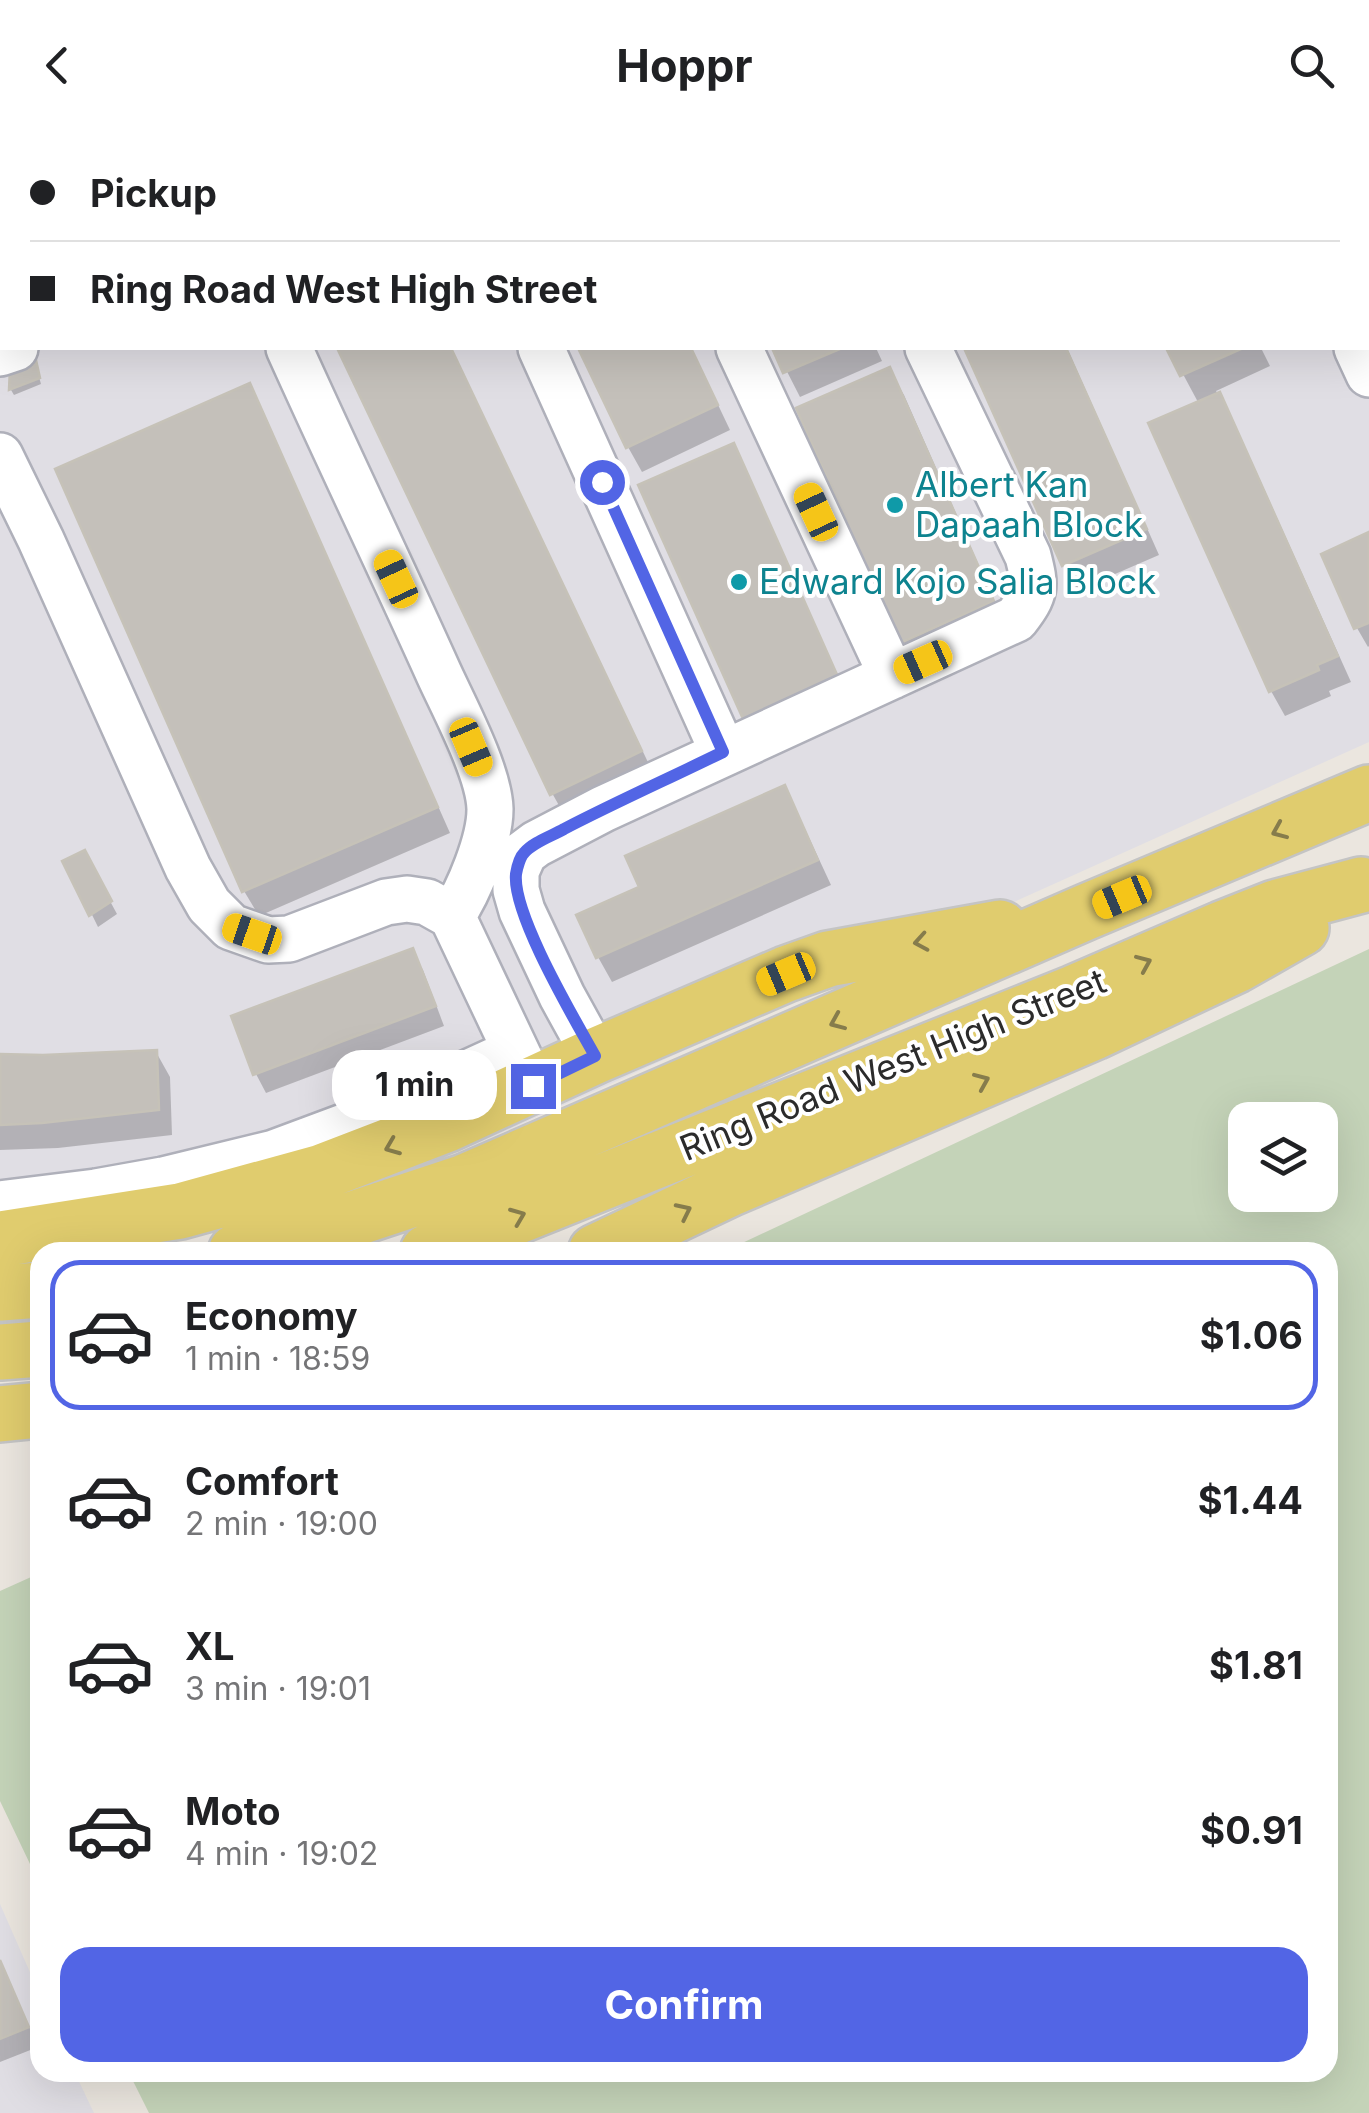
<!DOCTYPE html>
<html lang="en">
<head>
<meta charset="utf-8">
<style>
	body { margin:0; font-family:Inter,sans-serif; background:#f6f6f6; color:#202124; height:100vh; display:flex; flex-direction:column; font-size:38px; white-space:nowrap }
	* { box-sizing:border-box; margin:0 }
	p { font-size:32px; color:#757577 }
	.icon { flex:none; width:55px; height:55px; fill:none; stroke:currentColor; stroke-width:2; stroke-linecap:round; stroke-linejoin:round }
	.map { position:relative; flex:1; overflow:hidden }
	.drawer { position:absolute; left:30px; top:1112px; width:1308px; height:840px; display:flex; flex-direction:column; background:#fff; border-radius:30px; box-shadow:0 10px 40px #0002 }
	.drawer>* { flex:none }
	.banner { position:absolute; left:0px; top:0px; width:1370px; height:220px; box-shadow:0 10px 40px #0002; display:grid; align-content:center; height:220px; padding:0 30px; background:#fff }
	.controls { position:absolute; left:1228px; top:972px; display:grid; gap:20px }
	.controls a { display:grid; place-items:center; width:110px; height:110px; border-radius:20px; background:#fff; box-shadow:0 10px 40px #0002; font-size:50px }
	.end { position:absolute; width:45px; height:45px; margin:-22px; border:12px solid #5265e5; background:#fff; box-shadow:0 0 0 5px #fff }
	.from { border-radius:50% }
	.bubble { position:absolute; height:70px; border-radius:30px; background:#fff; box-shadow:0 10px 40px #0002; font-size:32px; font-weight:700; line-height:70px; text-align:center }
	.car { position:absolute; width:30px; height:60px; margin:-30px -15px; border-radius:12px; box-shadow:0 0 8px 2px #0007; background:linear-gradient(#f5c518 24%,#345 0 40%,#f5c518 0 76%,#345 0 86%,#f5c518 0) }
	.banner b { display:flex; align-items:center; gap:35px; height:95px; font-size:38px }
	.banner b+b { border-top:2px solid #e0e0e0 }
	.banner i { width:25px; height:25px; background:#202124 }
	ul { padding:18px 0 0; list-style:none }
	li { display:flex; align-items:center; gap:30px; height:150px; margin:0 20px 15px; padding:0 10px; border:5px solid transparent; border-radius:30px }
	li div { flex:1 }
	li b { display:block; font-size:38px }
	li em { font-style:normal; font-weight:700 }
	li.on { border-color:#5265e5 }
	li>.icon { width:90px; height:90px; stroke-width:1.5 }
	.cta { display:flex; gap:20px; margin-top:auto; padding:20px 30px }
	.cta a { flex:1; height:115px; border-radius:30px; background:#5265e5; color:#fff; font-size:40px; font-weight:700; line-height:115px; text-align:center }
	header { display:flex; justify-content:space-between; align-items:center; height:130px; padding:0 30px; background:#fff; font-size:45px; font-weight:700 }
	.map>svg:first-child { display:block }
	.industrial { fill:#e0dee4; fill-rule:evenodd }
	.cemetery { fill:#c4d3b8; fill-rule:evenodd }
	.shadow { fill:#0003 }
	.building { fill:#c4c0ba; stroke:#c6c2b8; stroke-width:2.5 }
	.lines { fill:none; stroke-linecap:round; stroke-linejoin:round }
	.minor-casing { stroke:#afb0ba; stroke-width:50 }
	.major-casing { stroke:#c4c4c4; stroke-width:60 }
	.minor { stroke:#fff; stroke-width:45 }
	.major { stroke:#e0cc6e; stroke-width:55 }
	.oneway { stroke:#867c4c }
	.route { stroke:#5265e5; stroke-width:12 }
	.culture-dot { fill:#0f9aa8; stroke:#fff; stroke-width:4 }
	.labels { text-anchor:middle; stroke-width:8; stroke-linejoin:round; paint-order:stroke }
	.culture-label { font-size:35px; fill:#0d838f; stroke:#fff; text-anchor:start }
	.street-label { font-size:35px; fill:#2b2b2b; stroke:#fff }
</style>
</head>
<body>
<header><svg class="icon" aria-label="back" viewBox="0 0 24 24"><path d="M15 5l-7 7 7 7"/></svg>Hoppr<svg class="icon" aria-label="search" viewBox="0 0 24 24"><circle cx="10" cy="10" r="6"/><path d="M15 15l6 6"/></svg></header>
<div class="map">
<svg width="1369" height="1983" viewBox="0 0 1369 1983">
	<rect width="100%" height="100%" fill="#ebe6df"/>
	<path class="industrial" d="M0 0H1369V612L357 1068 125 1122H40V1143L0 1146ZM2 2H1368V218H2Z
		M0 1774 40 1865V1942L75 1943 94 1983H0Z"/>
	<path class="cemetery" d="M1369 819V1983H149L129 1943 1328 1942V1122H723ZM1245 990H1320V1065H1245Z
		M40 1443V1755L0 1671V1461Z"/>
	<path class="shadow" d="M53 0H153L154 2H54Z
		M674 0H782L783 2H675Z
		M1191 0H1369V125L1368 2H1192Z
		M0 94 2 98V118L0 119Z
		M341 218H451L655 647 566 688 552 663Z
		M581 218H691L730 300 642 342 628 317Z
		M775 218H876L882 231 800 267Z
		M967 218H1067L1159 425 1078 460 1064 435Z
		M1169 218H1261L1270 236 1216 261 1233 290 1351 552 1329 561 1331 566 1285 586 1271 561 1199 274Z
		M35 233 41 254 14 265 11 260 13 240Z
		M889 240 904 265 1006 497 916 536 902 511Z
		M249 256 263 281 450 703 259 786 244 761 58 340Z
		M733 317 747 342 851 575 760 615Z
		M1369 405V516L1368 517 1357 498Z
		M784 659 798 684 831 755 612 852 598 827 642 758Z
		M84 723 117 784 98 797 66 732Z
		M412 821 423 840 444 896 266 963 256 944 234 888Z
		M156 922 170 947 172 1005 58 1018 0 1020V927Z
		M0 1830 38 1917 0 1932Z"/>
	<path class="building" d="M50 0H152L153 2H51Z
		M256 0H350L351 2H257Z
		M483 0H579L580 2H484Z
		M678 0H781L782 2H679Z
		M871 0H972L973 2H872Z
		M1188 0H1369V94L1368 2H1189Z
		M337 218H451L642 621 550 665Z
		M578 218H691L718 275 626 318Z
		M772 218H842L783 243Z
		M964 218H1066L1147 399 1062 436Z
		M1166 218H1243L1180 246Z
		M36 230 40 248 9 260 10 239Z
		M890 237 994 471 900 513 796 278Z
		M250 253 438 677 242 762 55 339Z
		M1220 262 1338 526 1317 535 1319 540 1269 562 1148 293Z
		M734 313 839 549 744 591 638 355Z
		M1369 402V493L1354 499 1321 424Z
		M785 655 818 730 596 828 576 785 639 757 625 726Z
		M85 720 112 771 89 786 62 731Z
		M413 818 436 876 253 945 231 886Z
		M157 920 159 980 42 993 0 995V924L43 925Z
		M0 1830 29 1897 0 1909Z"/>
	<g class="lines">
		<defs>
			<path id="minor" d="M192 0 193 2
				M443 0 444 2
				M638 0 639 2
				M824 0 825 2
				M0 61 2 65
				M289 218C338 327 390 435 439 544 455 579 489 642 490 679 490 710 469 761 452 786
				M541 218 723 622
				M739 218 892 546
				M1357 218 1369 244
				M0 223 15 218
				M0 326 41 410 188 738 209 775 231 797 268 810 289 809 386 772 407 769 427 772 452 786 533 957
				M595 926 562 866 522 781 516 760V741L524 723 536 714 603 679 1016 489C1036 463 1036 457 1028 426L928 218
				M0 1074 96 1062 163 1050 274 1023 376 985 516 921"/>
			<path id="major" d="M0 1109 180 1081 322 1042 447 994 595 926 786 844 828 829 1000 798
				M236 1122 338 1094 465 1052 1086 782 1369 663
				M428 1122 1074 863 1222 799 1275 778 1361 755
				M596 1122 731 1058 1094 902 1236 835 1301 798
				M0 1163 40 1160
				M0 1222 40 1219
				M0 1284 40 1280"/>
		</defs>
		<use href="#minor" class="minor-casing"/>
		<use href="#major" class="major-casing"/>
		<use href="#minor" class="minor"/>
		<use href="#major" class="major"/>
	</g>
	<defs><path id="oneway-chevron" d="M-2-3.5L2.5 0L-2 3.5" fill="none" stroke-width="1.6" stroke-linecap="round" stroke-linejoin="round" transform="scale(2.5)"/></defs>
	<g class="oneway">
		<use href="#oneway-chevron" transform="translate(1279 701) rotate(157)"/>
		<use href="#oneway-chevron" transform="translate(921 812) rotate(170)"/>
		<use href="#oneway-chevron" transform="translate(1144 833) rotate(-23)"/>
		<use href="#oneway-chevron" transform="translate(837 892) rotate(157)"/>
		<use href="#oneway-chevron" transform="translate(982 951) rotate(-23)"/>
		<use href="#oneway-chevron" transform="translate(392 1017) rotate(158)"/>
		<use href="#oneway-chevron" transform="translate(684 1081) rotate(-26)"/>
		<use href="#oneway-chevron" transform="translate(518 1086) rotate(-22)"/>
	</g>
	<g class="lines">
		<path class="route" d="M533 956 595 926C574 888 512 784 516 744 517 738 520 727 524 723 533 712 552 706 564 699 616 672 670 648 723 622L602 352"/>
	</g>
	<g class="culture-dot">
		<circle cx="895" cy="375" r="10"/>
		<circle cx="739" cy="452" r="10"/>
	</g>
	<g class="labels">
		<g class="culture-label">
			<text x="915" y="367">Albert Kan<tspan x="915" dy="40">Dapaah Block</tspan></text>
			<text x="759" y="464">Edward Kojo Salia Block</text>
		</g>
		<g class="street-label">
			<text transform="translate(893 935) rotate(-22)" y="12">Ring Road West High Street</text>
		</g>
	</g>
</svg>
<div class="controls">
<a><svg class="icon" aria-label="layers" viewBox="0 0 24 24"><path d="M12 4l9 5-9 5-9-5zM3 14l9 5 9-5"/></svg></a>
</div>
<i class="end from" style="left:602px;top:352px"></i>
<i class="end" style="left:533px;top:956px"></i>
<div class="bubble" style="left:332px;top:920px;width:165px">1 min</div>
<i class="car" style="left:816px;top:382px;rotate:335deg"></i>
<i class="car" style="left:396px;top:449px;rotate:335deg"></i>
<i class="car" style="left:923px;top:532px;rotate:246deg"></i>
<i class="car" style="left:471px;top:617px;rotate:157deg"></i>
<i class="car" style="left:1122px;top:767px;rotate:247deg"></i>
<i class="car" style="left:252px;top:804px;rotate:289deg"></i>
<i class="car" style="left:786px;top:844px;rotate:247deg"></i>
<div class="banner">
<b><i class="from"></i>Pickup</b>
<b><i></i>Ring Road West High Street</b>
</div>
<section class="drawer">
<ul>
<li class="on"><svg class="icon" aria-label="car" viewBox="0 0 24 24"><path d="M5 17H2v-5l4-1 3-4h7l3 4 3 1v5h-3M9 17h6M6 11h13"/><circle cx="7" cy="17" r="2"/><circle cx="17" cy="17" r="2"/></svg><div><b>Economy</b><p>1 min · 18:59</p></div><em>$1.06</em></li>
<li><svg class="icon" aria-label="car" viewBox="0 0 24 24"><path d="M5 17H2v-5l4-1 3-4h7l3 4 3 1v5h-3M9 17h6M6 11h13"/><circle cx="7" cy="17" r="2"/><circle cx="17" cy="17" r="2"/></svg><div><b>Comfort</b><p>2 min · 19:00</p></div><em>$1.44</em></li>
<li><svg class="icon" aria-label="car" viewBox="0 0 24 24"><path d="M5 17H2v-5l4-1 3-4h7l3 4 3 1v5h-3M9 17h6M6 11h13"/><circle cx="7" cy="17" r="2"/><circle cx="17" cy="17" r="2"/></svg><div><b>XL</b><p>3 min · 19:01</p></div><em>$1.81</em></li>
<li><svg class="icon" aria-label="car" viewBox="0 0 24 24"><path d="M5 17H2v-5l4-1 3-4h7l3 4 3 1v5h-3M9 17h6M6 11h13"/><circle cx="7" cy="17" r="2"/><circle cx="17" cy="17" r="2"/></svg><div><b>Moto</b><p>4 min · 19:02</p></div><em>$0.91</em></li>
</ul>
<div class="cta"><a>Confirm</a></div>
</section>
</div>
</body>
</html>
